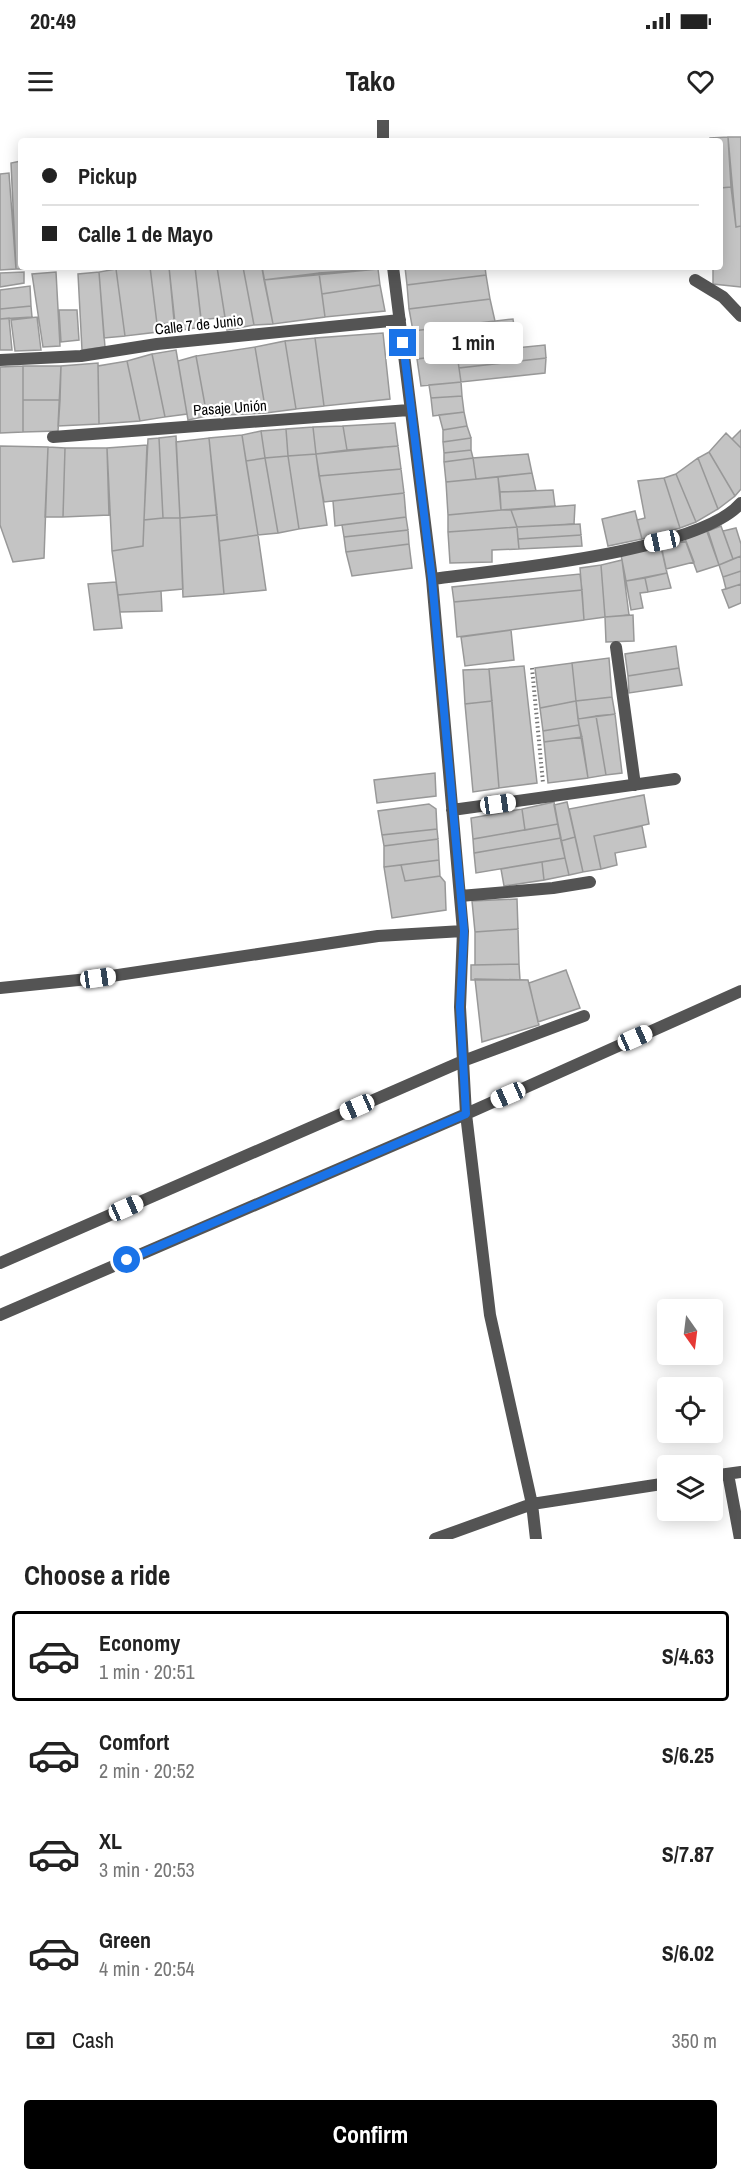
<!DOCTYPE html>
<html lang="en">
<head>
<meta charset="utf-8">
<style>
	body { margin:0; font-family:"Archivo Narrow",sans-serif; background:#f6f6f6; color:#222; height:100vh; display:flex; flex-direction:column; font-size:22px; white-space:nowrap }
	* { box-sizing:border-box; margin:0 }
	p { font-size:20px; color:#767676 }
	.icon { flex:none; width:33px; height:33px; fill:none; stroke:currentColor; stroke-width:2; stroke-linecap:round; stroke-linejoin:round }
	.map { position:relative; height:1419px; overflow:hidden }
	.side { display:flex; flex-direction:column; background:#fff; flex:1 }
	.side>* { flex:none }
	.hud { position:absolute; left:18px; top:18px; width:705px; height:132px; border-radius:6px; box-shadow:0 3px 15px #0003; display:grid; align-content:center; height:132px; padding:0 24px; background:#fff }
	.needle { width:39px; rotate:166deg }
	.controls { position:absolute; left:657px; top:1179px; display:grid; gap:12px }
	.controls a { display:grid; place-items:center; width:66px; height:66px; border-radius:6px; background:#fff; box-shadow:0 3px 15px #0003; font-size:30px }
	.end { position:absolute; width:27px; height:27px; margin:-14px; border:8px solid #1a73e8; background:#fff; box-shadow:0 0 0 3px #fff }
	.from { border-radius:50% }
	.bubble { position:absolute; height:42px; border-radius:6px; background:#fff; box-shadow:0 3px 15px #0003; font-size:20px; font-weight:700; line-height:42px; text-align:center }
	.car { position:absolute; width:18px; height:36px; margin:-18px -9px; border-radius:8px; box-shadow:0 0 4px 2px #0007; background:linear-gradient(#fff 24%,#345 0 40%,#fff 0 76%,#345 0 86%,#fff 0) }
	.hud b { display:flex; align-items:center; gap:21px; height:57px; font-size:22px }
	.hud b+b { border-top:2px solid #e0e0e0 }
	.hud i { width:15px; height:15px; background:#222 }
	ul { padding:0; list-style:none }
	li { display:flex; align-items:center; gap:18px; height:90px; margin:0 12px 9px; padding:0 12px; border:3px solid transparent; border-radius:6px }
	li div { flex:1 }
	li b { display:block; font-size:22px }
	li em { font-style:normal; font-weight:700 }
	li.active { border-color:#000 }
	li>.icon { width:54px; height:54px; stroke-width:1.5 }
	h2 { padding:0 24px; font-size:27px; line-height:72px }
	.pay { display:flex; align-items:center; gap:15px; height:66px; padding:0 24px; font-size:22px }
	.pay p { margin-inline-start:auto }
	.cta { display:flex; gap:12px; margin-top:auto; padding:12px 24px }
	.cta a { flex:1; height:69px; border-radius:6px; background:#000; color:#fff; font-size:24px; font-weight:700; line-height:69px; text-align:center }
	.status { display:flex; justify-content:space-between; align-items:center; height:42px; padding:0 30px; background:#fff; direction:ltr }
	.status svg { height:16px; fill:currentColor }
	header { display:flex; justify-content:space-between; align-items:center; height:78px; padding:0 24px; background:#fff; font-size:27px; font-weight:700 }
	.map>svg:first-child { display:block }
	.building { fill:#c4c4c4; stroke:#989898; stroke-width:1.5 }
	.lines { fill:none; stroke-linecap:round; stroke-linejoin:round }
	.path { stroke:#767676; stroke-width:4; stroke-dasharray:1.5 3; stroke-linecap:butt }
	.minor { stroke:#545454; stroke-width:12 }
	.route { stroke:#1a73e8; stroke-width:8 }
	.labels { text-anchor:middle; stroke-width:4.5; stroke-linejoin:round; paint-order:stroke }
	.street-label { font-size:15px; fill:#000; stroke:#fff }
</style>
</head>
<body>
<div class="status"><b>20:49</b><svg viewBox="0 0 49 12"><path d="M0 12V9h3v3zM5 12V6h3v6zM10 12V3h3v9zM15 12V0h3v12zM26 1h20v11H26zM47 4h2v5h-2z"/></svg></div>
<header><svg class="icon" aria-label="menu" viewBox="0 0 24 24"><path d="M4 6h16M4 12h16M4 18h16"/></svg>Tako<svg class="icon" aria-label="heart" viewBox="0 0 24 24"><path d="M12 20l-8-8c-3-5 5-10 8-4 3-6 11-1 8 4z"/></svg></header>
<div class="map">
<svg width="741" height="1419" viewBox="0 0 741 1419">
	<rect width="100%" height="100%" fill="#fff"/>
	<path class="building" d="M728 17 731 67 720 68V21H710V18Z
		M728 17H741V106L736 107Z
		M21 41V147L55 149H16L11 43Z
		M9 53 16 149 0 150V54Z
		M731 67 736 107 741 106V167L713 164V147H720V68Z
		M131 147H150L158 212 125 216 116 149Z
		M150 147H169L175 203 157 204Z
		M169 147H195L202 207 175 211Z
		M195 147H217L225 197 201 200Z
		M217 147H243L254 205 227 210Z
		M243 147H262L273 204 254 205Z
		M378 147V149L264 160 262 148Z
		M405 147H485L486 155 407 165Z
		M116 149 125 216 104 218 99 152Z
		M378 149 380 165 322 174 319 153Z
		M24 152V163L0 167V153Z
		M56 152 60 226 43 227 32 154Z
		M99 152 105 227 82 230 78 154Z
		M319 153 325 197 273 204 264 160Z
		M486 155 490 179 409 189 407 165Z
		M380 165 385 191 325 197 322 174Z
		M30 166 31 186 0 189V170Z
		M490 179 495 201 413 211 409 189Z
		M31 186 32 197 0 199V189Z
		M59 190H77L79 220 61 222Z
		M37 197 41 230 15 231 11 200Z
		M9 198 12 230H0V199Z
		M513 199 517 227 417 239 413 211Z
		M383 213 390 279 324 286 315 218Z
		M315 218 324 286 296 289 285 221Z
		M285 221 296 289 266 293 255 227Z
		M545 225 546 238 459 248 457 234Z
		M255 227 266 293 207 296 196 236Z
		M176 230 187 294 165 297 152 234Z
		M152 234 165 297 140 301 127 241Z
		M457 234 461 262 421 266 417 239Z
		M196 236 207 296 188 300 178 241Z
		M546 238 545 253 461 262 459 248Z
		M127 241 140 301 99 304 98 246Z
		M98 243 99 304 58 306 61 246Z
		M23 246H61L60 280H23Z
		M23 246V312L0 313V247Z
		M461 262 462 276 431 278 429 265Z
		M462 276 464 292 433 296 431 278Z
		M23 280H60L58 311 23 312Z
		M464 292 467 306 443 310 439 295Z
		M395 303 398 326 347 330 343 306Z
		M343 306 347 330 316 334 313 307Z
		M467 306 471 318 443 322V310Z
		M313 307 316 334 288 336 286 309Z
		M286 309 288 336 265 338 261 311Z
		M741 310V328L732 319Z
		M261 311 265 338 246 341 242 315Z
		M726 313 741 328V369L735 376 709 332Z
		M242 315 258 415 219 421 209 318Z
		M176 316 180 398H163L159 318Z
		M159 318 163 398 144 400 148 319Z
		M209 318 217 395 180 398 176 322Z
		M471 318V330L444 333 443 322Z
		M147 325 143 426 112 431 107 328Z
		M0 326 48 327 44 438 13 442 0 405Z
		M398 326 401 349 319 356 316 334Z
		M48 327 65 328 63 397H45Z
		M65 328H107L109 395 63 397Z
		M471 330 473 338 444 342V333Z
		M709 332 735 376 718 389 698 338Z
		M316 334 327 405 299 409 288 336Z
		M528 334 532 353 476 359 473 338Z
		M288 336 299 409 278 413 265 338Z
		M265 338 278 413 258 415 246 341Z
		M473 338 476 359 446 362 444 342Z
		M698 338 718 389 696 402 676 354Z
		M401 349 404 373 324 382 319 356Z
		M532 353 536 371 500 372 498 357Z
		M676 354 696 402 680 408 664 358Z
		M498 357 501 390 448 395 446 362Z
		M664 358 680 408 642 419 637 400 645 398 638 361Z
		M553 370 555 386 501 390 500 372Z
		M404 373 406 397 335 406 333 381Z
		M575 385 574 404 517 407 511 390Z
		M501 390H511L517 407 448 412V395Z
		M635 391 642 419 608 426 602 399Z
		M217 395 224 474 183 477 180 398Z
		M406 397 408 410 344 417 342 405Z
		M163 398H180L183 469 118 475 112 431 143 426 144 400Z
		M580 404 581 415 518 419 517 407Z
		M721 406 733 439 719 445 708 411Z
		M517 407 519 429 492 430V442L450 443 448 412Z
		M736 408 741 424V436L733 439 723 411Z
		M706 409 719 445 697 452 684 417Z
		M408 410 409 424 346 432 344 417Z
		M258 415 266 470 224 474 219 421Z
		M581 415 582 426 519 429 518 419Z
		M686 421 694 442 666 449 661 427Z
		M409 424 412 448 352 456 346 432Z
		M661 425 667 453 626 461 621 435Z
		M741 436V451L723 457 719 445Z
		M622 440 629 495 605 497 601 445Z
		M601 445 605 497 584 500 580 448Z
		M741 451V464L726 469 723 457Z
		M667 453 671 468 648 472 645 458Z
		M580 454 582 470 454 482 452 467Z
		M645 458 648 472 640 473 643 488 631 490 626 461Z
		M116 462 122 508 94 510 88 464Z
		M741 464V483L729 488 722 470Z
		M582 470 584 500 457 517 454 482Z
		M161 471 162 491 120 492 118 475Z
		M633 495 634 521 606 522 605 497Z
		M511 510 514 540 465 546 461 517Z
		M676 526 679 548 628 556 625 534Z
		M609 538 612 577 576 581 572 543Z
		M572 543 576 581 540 588 535 548Z
		M524 546 537 663 499 668 489 549Z
		M679 548 682 565 629 573 628 556Z
		M489 549 492 581 465 584 463 550Z
		M612 577 615 594 578 599 576 581Z
		M492 581 499 668 473 672 465 584Z
		M576 581 579 605 543 611 540 588Z
		M615 594 622 653 606 655 596 596Z
		M596 596 606 655 588 658 578 599Z
		M579 605 582 617 544 622 543 611Z
		M582 617 588 658 548 663 544 622Z
		M435 653 436 676 377 683 374 660Z
		M644 675 649 704 594 716 601 749 583 752 569 689Z
		M554 682 558 704 525 710 522 689Z
		M567 682 575 717 561 721 554 685Z
		M429 684 436 689 437 709 382 715 378 691Z
		M522 689 525 710 473 719 471 698Z
		M558 704 561 718 474 733 473 719Z
		M642 706 646 727 615 733 617 745 601 749 594 716Z
		M437 709 438 719 384 726 382 715Z
		M575 717 583 752 569 755 561 721Z
		M561 718 565 738 476 753 474 733Z
		M438 719 439 740 384 747V726Z
		M565 738 569 755 544 760 542 742Z
		M439 740 440 756 405 761 401 745Z
		M542 742 544 760 504 766 501 749Z
		M401 745 405 761 440 756 445 762 446 790 392 798 384 747Z
		M517 779 518 809 475 812 472 781Z
		M518 809 519 844 475 845V812Z
		M519 844 520 860H471V845Z
		M566 850 580 888 538 902 529 863Z
		M475 859 528 860 539 905 482 922Z"/>
	<g class="lines">
		<path class="path" d="M532 548 543 663"/>
		<path class="minor" d="M383 0V21
			M393 147 432 459 463 811 460 887 466 994 490 1195 532 1384 536 1419
			M695 160 723 177 741 196
			M0 240 81 236 157 224 400 200
			M53 317 409 290
			M432 459C499 450 699 432 741 383
			M616 527 635 665
			M452 690 675 659
			M460 776 553 768 590 762
			M0 868 98 858 378 816 463 811
			M0 1143 463 941 584 896
			M0 1195 466 994 741 871
			M728 1354 740 1419
			M712 1356 741 1352
			M435 1419 532 1384 668 1363"/>
	</g>
	<g class="lines">
		<path class="route" d="M127 1140 466 994 460 887 464 811 432 459 403 223"/>
	</g>
	<g class="labels">
		<g class="street-label">
			<text transform="translate(199 205) rotate(-6)" y="5">Calle 7 de Junio</text>
			<text transform="translate(230 288) rotate(-4)" y="5">Pasaje Unión</text>
		</g>
	</g>
</svg>
<div class="controls">
<a><svg class="needle" viewBox="-14 -14 28 28"><path d="M0-13l5 13h-10z" fill="#e53935"/><path d="M0 13l5-13h-10z" fill="#767676"/></svg></a>
<a><svg class="icon" aria-label="locate" viewBox="0 0 24 24"><circle cx="12" cy="12" r="6"/><path d="M12 2v4M12 18v4M2 12h4M18 12h4"/></svg></a>
<a><svg class="icon" aria-label="layers" viewBox="0 0 24 24"><path d="M12 4l9 5-9 5-9-5zM3 14l9 5 9-5"/></svg></a>
</div>
<i class="end from" style="left:127px;top:1140px"></i>
<i class="end" style="left:403px;top:223px"></i>
<div class="bubble" style="left:424px;top:202px;width:99px">1 min</div>
<i class="car" style="left:662px;top:421px;rotate:258deg"></i>
<i class="car" style="left:498px;top:684px;rotate:82deg"></i>
<i class="car" style="left:98px;top:858px;rotate:82deg"></i>
<i class="car" style="left:635px;top:918px;rotate:66deg"></i>
<i class="car" style="left:508px;top:975px;rotate:246deg"></i>
<i class="car" style="left:357px;top:987px;rotate:246deg"></i>
<i class="car" style="left:126px;top:1088px;rotate:66deg"></i>
<div class="hud">
<b><i class="from"></i>Pickup</b>
<b><i></i>Calle 1 de Mayo</b>
</div>
</div>
<section class="side">
<h2>Choose a ride</h2>
<ul>
<li class="active"><svg class="icon" aria-label="car" viewBox="0 0 24 24"><path d="M5 17H2v-5l4-1 3-4h7l3 4 3 1v5h-3M9 17h6M6 11h13"/><circle cx="7" cy="17" r="2"/><circle cx="17" cy="17" r="2"/></svg><div><b>Economy</b><p>1 min · 20:51</p></div><em>S/4.63</em></li>
<li><svg class="icon" aria-label="car" viewBox="0 0 24 24"><path d="M5 17H2v-5l4-1 3-4h7l3 4 3 1v5h-3M9 17h6M6 11h13"/><circle cx="7" cy="17" r="2"/><circle cx="17" cy="17" r="2"/></svg><div><b>Comfort</b><p>2 min · 20:52</p></div><em>S/6.25</em></li>
<li><svg class="icon" aria-label="car" viewBox="0 0 24 24"><path d="M5 17H2v-5l4-1 3-4h7l3 4 3 1v5h-3M9 17h6M6 11h13"/><circle cx="7" cy="17" r="2"/><circle cx="17" cy="17" r="2"/></svg><div><b>XL</b><p>3 min · 20:53</p></div><em>S/7.87</em></li>
<li><svg class="icon" aria-label="car" viewBox="0 0 24 24"><path d="M5 17H2v-5l4-1 3-4h7l3 4 3 1v5h-3M9 17h6M6 11h13"/><circle cx="7" cy="17" r="2"/><circle cx="17" cy="17" r="2"/></svg><div><b>Green</b><p>4 min · 20:54</p></div><em>S/6.02</em></li>
</ul>
<div class="pay"><svg class="icon" aria-label="cash" viewBox="0 0 24 24"><path d="M3 7h18v10H3z"/><circle cx="12" cy="12" r="2"/></svg>Cash<p>350 m</p></div>
<div class="cta"><a>Confirm</a></div>
</section>
</body>
</html>
